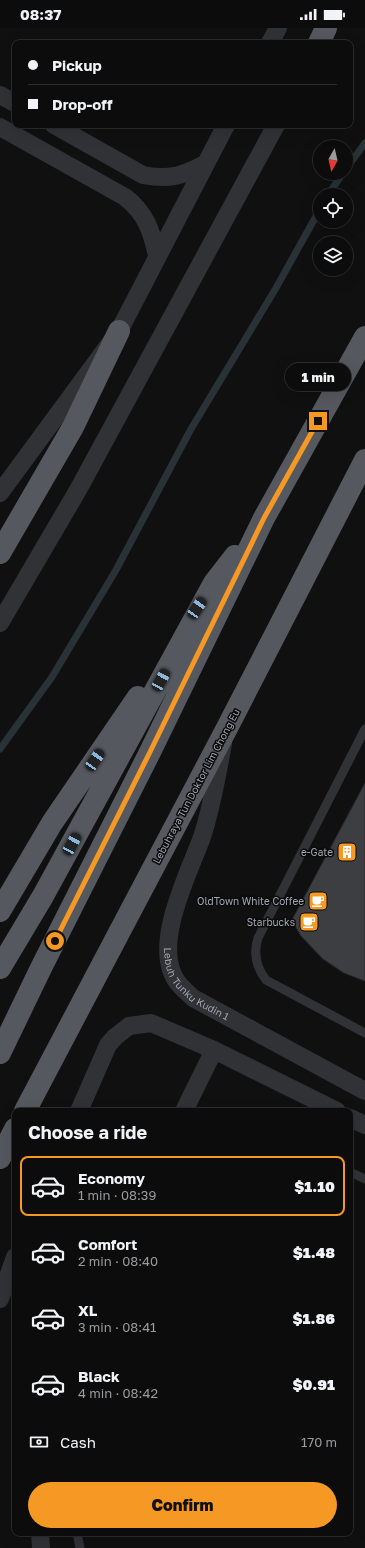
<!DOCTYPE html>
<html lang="en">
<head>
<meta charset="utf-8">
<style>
	body { margin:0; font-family:"Golos Text",sans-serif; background:#151516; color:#f1f3f6; height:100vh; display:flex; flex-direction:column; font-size:15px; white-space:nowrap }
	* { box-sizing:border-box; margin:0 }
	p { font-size:13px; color:#9a9b9d }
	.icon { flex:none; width:22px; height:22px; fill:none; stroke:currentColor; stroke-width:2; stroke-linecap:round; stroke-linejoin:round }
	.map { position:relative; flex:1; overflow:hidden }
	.details { position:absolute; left:12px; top:1080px; width:341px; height:428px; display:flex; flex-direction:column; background:#0c0c0d; border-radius:8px; box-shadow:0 4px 16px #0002,0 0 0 1px #2c2c2e }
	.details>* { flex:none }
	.top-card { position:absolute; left:12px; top:12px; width:341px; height:88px; border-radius:8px; box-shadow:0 4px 16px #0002,0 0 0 1px #2c2c2e; display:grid; align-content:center; height:88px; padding:0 16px; background:#0c0c0d }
	.needle { width:26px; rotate:188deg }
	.controls { position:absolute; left:313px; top:112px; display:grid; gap:8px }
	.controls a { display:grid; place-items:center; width:40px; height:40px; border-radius:50%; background:#0c0c0d; box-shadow:0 4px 16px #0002,0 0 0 1px #2c2c2e; font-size:20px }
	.end { position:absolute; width:18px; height:18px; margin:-9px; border:5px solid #f59924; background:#111; box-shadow:0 0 0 2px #111 }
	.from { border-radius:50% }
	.bubble { position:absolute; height:28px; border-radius:14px; background:#0c0c0d; box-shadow:0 4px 16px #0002,0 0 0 1px #2c2c2e; font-size:13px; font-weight:800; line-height:28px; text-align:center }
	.car { position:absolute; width:12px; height:24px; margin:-12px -6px; border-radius:5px; box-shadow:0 0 3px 1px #0007; background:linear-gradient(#222 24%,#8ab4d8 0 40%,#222 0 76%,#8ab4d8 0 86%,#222 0) }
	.top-card b { display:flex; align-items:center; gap:14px; height:38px; font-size:15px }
	.top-card b+b { border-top:1px solid #2c2c2e }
	.top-card i { width:10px; height:10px; background:#f1f3f6 }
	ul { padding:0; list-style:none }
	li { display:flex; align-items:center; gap:12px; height:60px; margin:0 8px 6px; padding:0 8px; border:2px solid transparent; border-radius:8px }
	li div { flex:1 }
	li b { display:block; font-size:15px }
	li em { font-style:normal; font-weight:800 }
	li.selected { border-color:#f59924 }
	li>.icon { width:36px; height:36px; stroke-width:1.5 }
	h2 { padding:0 16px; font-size:18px; line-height:48px }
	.pay { display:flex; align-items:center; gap:10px; height:44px; padding:0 16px; font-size:15px }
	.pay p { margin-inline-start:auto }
	.action { display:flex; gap:8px; margin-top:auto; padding:8px 16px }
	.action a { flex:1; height:46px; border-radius:24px; background:#f59924; color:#111; font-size:16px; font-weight:800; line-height:46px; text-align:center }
	.status { display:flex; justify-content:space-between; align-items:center; height:28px; padding:0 20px; background:#0c0c0d; direction:ltr }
	.status svg { height:11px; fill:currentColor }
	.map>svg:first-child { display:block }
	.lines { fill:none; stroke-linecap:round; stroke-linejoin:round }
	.stream { stroke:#283237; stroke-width:7 }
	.building { fill:#3c3e41; stroke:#2a2a2d }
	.service { stroke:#313236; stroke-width:9 }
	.minor { stroke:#313236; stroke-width:18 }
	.trunk { stroke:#55585e; stroke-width:22 }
	.route { stroke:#f59924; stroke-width:5 }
	.labels { text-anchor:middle; stroke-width:3; stroke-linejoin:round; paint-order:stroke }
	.street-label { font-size:10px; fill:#a1a8b3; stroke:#0b0b0c }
	.poi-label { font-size:10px; fill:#a1a8b3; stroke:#0b0b0c; text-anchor:end }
</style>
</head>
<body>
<div class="status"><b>08:37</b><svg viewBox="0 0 49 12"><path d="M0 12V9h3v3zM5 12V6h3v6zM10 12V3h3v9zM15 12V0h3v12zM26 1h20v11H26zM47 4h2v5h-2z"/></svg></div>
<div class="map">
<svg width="365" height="1520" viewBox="0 0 365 1520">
	<rect width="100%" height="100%" fill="#101011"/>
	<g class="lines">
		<path class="stream" d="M346 141 365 115
			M328 167 343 145
			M0 721 52 649 116 542 191 401 276 260 320 181"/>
	</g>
	<path class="building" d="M365 755V953L344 945 323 931 301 908 292 892Z"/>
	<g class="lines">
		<path class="service" d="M365 701 258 910C253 926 256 939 266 952L365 1005
			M350 1144 365 1151
			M77 1505 80 1520"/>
		<g class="minor">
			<path d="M270 15 278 0"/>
			<path d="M0 67 15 75"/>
			<path d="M54 97 143 147C169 152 182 148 205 136"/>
			<path d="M0 99 125 169C146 185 152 204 157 228"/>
			<path d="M0 465 119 303 226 97"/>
			<path d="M0 595 78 462 276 97"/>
			<path id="s1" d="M223 716C217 747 212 779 202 809 189 845 150 919 178 955 182 960 188 965 193 970L365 1063"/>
			<path d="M79 1083 108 1017 115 1009 129 998 151 995 214 1022 337 1083"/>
			<path d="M184 1083 214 1022"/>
			<path d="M350 1090 365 1097"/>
			<path d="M0 1271 15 1229"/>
			<path d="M40 1505 41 1520"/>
		</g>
		<path class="trunk" d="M319 15 326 0
			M0 525 73 399 119 303
			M0 883 52 795 138 669
			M0 940 43 868 214 555 235 528
			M0 1025 41 940 150 724 264 490 365 309
			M25 1083 227 700 365 432
			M0 1130 15 1101"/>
	</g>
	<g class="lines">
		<path class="route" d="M55 913 150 724 264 490 318 393"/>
	</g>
	<defs>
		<symbol id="building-square" viewBox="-11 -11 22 22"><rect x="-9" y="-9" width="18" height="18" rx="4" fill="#f59924" stroke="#0b0b0c"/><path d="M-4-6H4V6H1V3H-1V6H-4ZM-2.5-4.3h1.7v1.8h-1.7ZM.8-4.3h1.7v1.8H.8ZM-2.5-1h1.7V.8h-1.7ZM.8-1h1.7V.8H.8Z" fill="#fff"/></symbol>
		<symbol id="cafe-square" viewBox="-11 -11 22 22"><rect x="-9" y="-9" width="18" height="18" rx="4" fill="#f59924" stroke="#0b0b0c"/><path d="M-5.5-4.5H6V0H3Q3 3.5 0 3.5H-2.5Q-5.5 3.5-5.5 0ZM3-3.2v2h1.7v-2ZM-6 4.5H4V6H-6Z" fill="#fff"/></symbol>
	</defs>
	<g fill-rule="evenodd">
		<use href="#building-square" x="336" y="813" width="22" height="22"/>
		<use href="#cafe-square" x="307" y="862" width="22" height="22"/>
		<use href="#cafe-square" x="298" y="883" width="22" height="22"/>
	</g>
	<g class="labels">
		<g class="street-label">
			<text transform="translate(196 758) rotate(-62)" y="4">Lebuhraya Tun Doktor Lim Chong Eu</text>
			<text dy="4" stroke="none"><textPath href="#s1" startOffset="261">Lebuh Tunku Kudin 1</textPath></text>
		</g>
		<g class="poi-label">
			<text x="333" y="828">e-Gate</text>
			<text x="304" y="877">OldTown White Coffee</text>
			<text x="295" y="898">Starbucks</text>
		</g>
	</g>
</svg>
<div class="controls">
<a><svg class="needle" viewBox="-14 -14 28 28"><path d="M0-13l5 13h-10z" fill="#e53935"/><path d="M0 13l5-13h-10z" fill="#9a9b9d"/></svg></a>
<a><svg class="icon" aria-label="locate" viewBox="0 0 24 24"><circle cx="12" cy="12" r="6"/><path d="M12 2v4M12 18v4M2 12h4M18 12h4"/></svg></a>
<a><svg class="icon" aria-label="layers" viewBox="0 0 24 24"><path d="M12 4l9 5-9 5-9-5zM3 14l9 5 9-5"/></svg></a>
</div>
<i class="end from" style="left:55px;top:913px"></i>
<i class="end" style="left:318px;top:393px"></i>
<div class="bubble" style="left:285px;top:335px;width:66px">1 min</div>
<i class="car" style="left:197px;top:580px;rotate:34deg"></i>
<i class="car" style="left:161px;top:652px;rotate:29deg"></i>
<i class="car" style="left:95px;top:732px;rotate:34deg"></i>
<i class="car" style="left:72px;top:816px;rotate:29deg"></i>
<div class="top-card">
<b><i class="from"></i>Pickup</b>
<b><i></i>Drop-off</b>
</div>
<section class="details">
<h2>Choose a ride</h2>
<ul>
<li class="selected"><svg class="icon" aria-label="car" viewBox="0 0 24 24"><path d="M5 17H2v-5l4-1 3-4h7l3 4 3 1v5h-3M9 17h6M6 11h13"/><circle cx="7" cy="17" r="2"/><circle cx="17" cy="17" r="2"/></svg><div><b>Economy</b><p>1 min · 08:39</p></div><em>$1.10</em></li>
<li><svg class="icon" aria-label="car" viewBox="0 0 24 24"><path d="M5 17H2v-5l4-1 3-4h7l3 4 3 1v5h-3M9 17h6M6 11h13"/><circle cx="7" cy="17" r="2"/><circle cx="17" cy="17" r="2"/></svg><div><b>Comfort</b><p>2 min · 08:40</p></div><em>$1.48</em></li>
<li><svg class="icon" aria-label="car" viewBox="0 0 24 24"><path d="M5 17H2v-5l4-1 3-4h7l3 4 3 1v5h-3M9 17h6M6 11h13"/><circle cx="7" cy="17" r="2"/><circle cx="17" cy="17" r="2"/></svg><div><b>XL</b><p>3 min · 08:41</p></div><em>$1.86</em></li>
<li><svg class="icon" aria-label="car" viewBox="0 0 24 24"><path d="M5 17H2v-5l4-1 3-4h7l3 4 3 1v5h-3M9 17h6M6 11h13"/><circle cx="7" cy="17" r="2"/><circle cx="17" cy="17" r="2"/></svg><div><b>Black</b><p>4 min · 08:42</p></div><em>$0.91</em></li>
</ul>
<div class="pay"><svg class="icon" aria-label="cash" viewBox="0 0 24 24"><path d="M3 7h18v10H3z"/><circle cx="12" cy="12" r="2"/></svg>Cash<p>170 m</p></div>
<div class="action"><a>Confirm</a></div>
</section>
</div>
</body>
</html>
